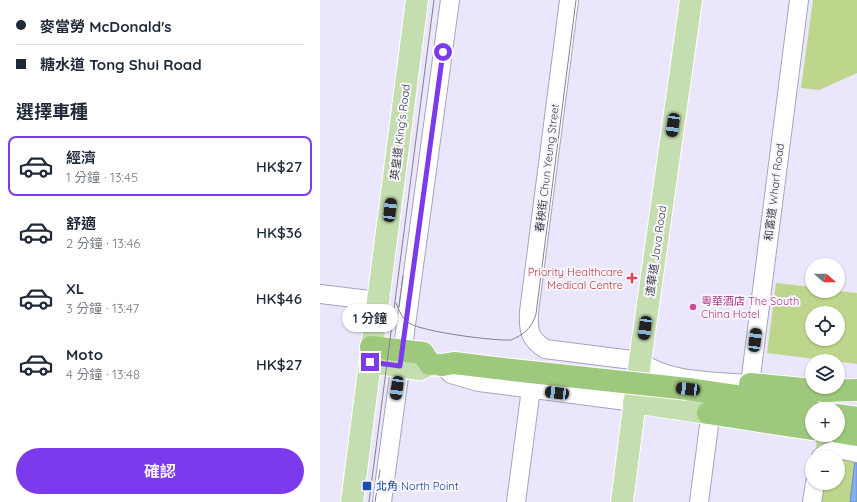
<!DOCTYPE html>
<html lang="zh-TW">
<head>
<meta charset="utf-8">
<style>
	body { margin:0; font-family:Quicksand,"Noto Sans TC",sans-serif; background:#f2f2f3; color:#1f2937; height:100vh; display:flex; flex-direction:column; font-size:15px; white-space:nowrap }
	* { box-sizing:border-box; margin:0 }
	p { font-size:13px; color:#747a83 }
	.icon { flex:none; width:22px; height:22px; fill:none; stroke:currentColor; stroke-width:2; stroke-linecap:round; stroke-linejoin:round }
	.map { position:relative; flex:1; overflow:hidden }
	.sheet { display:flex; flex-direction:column; background:#fff; width:320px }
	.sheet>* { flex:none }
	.banner { display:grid; align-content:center; height:88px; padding:0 16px; background:#fff }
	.needle { width:26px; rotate:110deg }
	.buttons { position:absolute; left:485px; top:258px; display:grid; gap:8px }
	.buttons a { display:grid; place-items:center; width:40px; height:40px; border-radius:50%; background:#fff; box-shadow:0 1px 3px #0004; font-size:20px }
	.end { position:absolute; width:18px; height:18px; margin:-9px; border:5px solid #7c3aed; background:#fff; box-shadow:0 0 0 2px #fff }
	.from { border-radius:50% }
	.bubble { position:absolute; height:28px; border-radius:14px; background:#fff; box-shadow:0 1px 3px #0004; font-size:13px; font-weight:600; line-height:28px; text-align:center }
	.car { position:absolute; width:12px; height:24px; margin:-12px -6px; border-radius:5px; box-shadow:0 0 3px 1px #0007; background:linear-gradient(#222 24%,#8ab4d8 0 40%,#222 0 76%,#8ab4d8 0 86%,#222 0) }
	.banner b { display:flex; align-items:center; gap:14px; height:38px; font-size:15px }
	.banner b+b { border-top:1px solid #e0e1e3 }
	.banner i { width:10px; height:10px; background:#1f2937 }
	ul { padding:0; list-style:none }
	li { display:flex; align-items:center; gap:12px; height:60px; margin:0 8px 6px; padding:0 8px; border:2px solid transparent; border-radius:8px }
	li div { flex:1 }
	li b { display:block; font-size:15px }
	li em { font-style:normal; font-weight:600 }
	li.current { border-color:#7c3aed }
	li>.icon { width:36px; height:36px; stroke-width:1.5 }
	h2 { padding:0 16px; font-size:18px; line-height:48px }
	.primary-button { display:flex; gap:8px; margin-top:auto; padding:8px 16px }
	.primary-button a { flex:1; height:46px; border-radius:24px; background:#7c3aed; color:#fff; font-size:16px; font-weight:600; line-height:46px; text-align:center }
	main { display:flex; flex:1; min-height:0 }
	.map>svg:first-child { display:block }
	.green { fill:#bed68c; fill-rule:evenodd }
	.water { fill:#83b0ef; stroke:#6e8dbc }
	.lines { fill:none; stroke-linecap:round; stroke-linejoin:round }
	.minor-casing { stroke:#a8a3bd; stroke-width:20 }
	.major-casing { stroke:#fff; stroke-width:24 }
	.highway-casing { stroke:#fff; stroke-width:24 }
	.minor { stroke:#fff; stroke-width:18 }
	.major { stroke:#c5deb0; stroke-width:22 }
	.highway { stroke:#9ec87b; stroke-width:22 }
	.tram { stroke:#838090; stroke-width:1 }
	.highway-bridge-casing { stroke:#fff; stroke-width:24; stroke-linecap:butt }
	.highway-bridge { stroke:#9ec87b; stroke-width:22 }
	.route { stroke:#7c3aed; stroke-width:5 }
	.health-dot { fill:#e0444e; stroke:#f7f6fc; stroke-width:1.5 }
	.hotel-dot { fill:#d1479c; stroke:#f7f6fc; stroke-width:1.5 }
	.transit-dot { fill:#1a4fb4; stroke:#f7f6fc; stroke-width:1.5 }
	.labels { text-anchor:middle; stroke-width:4; stroke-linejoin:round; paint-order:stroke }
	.street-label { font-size:11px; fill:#3d3b46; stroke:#f7f6fc }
	.health-label { font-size:11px; fill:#be3a42; stroke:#f7f6fc; text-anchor:end }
	.hotel-label { font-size:11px; fill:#b23c85; stroke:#f7f6fc; text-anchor:start }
	.transit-label { font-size:11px; fill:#164399; stroke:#f7f6fc; text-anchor:start }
</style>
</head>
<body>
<main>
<section class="sheet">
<div class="banner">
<b><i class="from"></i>麥當勞 McDonald's</b>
<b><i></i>糖水道 Tong Shui Road</b>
</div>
<h2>選擇車種</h2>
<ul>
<li class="current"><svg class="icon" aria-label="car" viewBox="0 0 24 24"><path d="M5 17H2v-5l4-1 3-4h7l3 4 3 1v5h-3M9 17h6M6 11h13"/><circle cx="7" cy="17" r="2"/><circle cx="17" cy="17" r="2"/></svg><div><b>經濟</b><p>1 分鐘 · 13:45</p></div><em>HK$27</em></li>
<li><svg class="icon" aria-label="car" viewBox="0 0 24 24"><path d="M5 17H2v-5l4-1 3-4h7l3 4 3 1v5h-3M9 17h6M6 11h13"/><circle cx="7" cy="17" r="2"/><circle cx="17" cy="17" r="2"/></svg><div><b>舒適</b><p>2 分鐘 · 13:46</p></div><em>HK$36</em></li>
<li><svg class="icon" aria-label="car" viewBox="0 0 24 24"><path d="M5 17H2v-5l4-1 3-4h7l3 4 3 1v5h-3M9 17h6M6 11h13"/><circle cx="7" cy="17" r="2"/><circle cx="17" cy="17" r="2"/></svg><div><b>XL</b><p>3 分鐘 · 13:47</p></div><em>HK$46</em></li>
<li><svg class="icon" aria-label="car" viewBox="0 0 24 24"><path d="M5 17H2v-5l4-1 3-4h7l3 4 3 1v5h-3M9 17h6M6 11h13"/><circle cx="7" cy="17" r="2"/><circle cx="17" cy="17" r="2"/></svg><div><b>Moto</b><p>4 分鐘 · 13:48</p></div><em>HK$27</em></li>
</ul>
<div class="primary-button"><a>確認</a></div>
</section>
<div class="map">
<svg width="537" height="502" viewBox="0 0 537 502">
	<rect width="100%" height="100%" fill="#eae6fc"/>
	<path class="green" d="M493 0H537V73L499 90 481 88Z
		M456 283 492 287V291H518L537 293V364L447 353ZM492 313H518V339H492Z
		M497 436 528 441 537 448 530 502H489L492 483H518V457H495Z"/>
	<path class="water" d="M537 448V502H530L536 453Z"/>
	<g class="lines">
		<defs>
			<path id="minor" d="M249 0 209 312C208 331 210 339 225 349L320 361C347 383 396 381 430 384L479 0
				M0 294 58 301
				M122 365 131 374 159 382 314 402
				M501 457C512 447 523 449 536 453
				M62 502 130 0
				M196 502 211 389
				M379 502 390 418 388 413
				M492 502 495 483"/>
			<path id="major" d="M50 362 100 369 110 364 122 365
				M314 402 388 413
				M32 502 97 0
				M302 502 320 361 371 0"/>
			<path id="highway" d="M51 347 103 353 110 364
				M122 365 134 363 192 370
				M430 384 504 391 537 390
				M368 389 478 405 492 411
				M388 413 492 429
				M518 415 537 418
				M518 432 537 435"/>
		</defs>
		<use href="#minor" class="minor-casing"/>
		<use href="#major" class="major-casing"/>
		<use href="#highway" class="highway-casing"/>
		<use href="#minor" class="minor"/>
		<use href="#major" class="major"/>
		<use href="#highway" class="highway"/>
		<path class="tram" d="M76 303C79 310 82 319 89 323 103 332 174 341 191 340 203 335 212 328 216 314L256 0
			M79 307 83 276
			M49 502 114 0
			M55 502 60 470"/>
		<defs>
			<path id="highway-bridge" d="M192 370 368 389"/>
		</defs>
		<use href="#highway-bridge" class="highway-bridge-casing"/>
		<use href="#highway-bridge" class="highway-bridge"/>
	</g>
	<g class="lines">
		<path class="route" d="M50 362 80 366 123 52"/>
	</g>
	<path class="health-dot" d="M310 272h4v4h4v4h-4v4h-4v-4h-4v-4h4z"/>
	<circle class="hotel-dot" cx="373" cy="307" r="4"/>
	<rect class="transit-dot" x="42" y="481" width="10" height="10" rx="2"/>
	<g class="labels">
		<g class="street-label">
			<text transform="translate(80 132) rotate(-83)" y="4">英皇道 King's Road</text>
			<text transform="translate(227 168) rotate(-83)" y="4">春秧街 Chun Yeung Street</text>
			<text transform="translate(454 192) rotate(-83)" y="4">和富道 Wharf Road</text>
			<text transform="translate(336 251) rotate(-82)" y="4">渣華道 Java Road</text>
		</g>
		<g class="health-label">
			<text x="303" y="276">Priority Healthcare<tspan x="303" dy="13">Medical Centre</tspan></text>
		</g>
		<g class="hotel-label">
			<text x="381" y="305">粵華酒店 The South<tspan x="381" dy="13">China Hotel</tspan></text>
		</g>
		<g class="transit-label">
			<text x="56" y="490">北角 North Point</text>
		</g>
	</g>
</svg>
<div class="buttons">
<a><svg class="needle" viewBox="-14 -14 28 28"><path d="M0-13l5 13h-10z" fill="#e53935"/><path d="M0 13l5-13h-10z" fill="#747a83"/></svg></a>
<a><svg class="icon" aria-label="locate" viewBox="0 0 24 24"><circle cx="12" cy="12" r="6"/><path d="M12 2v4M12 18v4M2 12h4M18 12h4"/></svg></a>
<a><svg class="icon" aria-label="layers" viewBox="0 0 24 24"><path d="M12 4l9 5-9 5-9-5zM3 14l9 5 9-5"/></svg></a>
<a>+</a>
<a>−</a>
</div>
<i class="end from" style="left:123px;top:52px"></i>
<i class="end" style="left:50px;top:362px"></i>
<div class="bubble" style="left:22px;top:304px;width:56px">1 分鐘</div>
<i class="car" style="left:353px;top:125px;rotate:188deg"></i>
<i class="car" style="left:70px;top:210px;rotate:7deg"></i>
<i class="car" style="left:325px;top:328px;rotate:188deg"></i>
<i class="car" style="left:435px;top:340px;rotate:7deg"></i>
<i class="car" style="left:77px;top:388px;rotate:188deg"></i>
<i class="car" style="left:368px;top:389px;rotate:276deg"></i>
<i class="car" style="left:237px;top:393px;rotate:277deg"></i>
</div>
</main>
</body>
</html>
